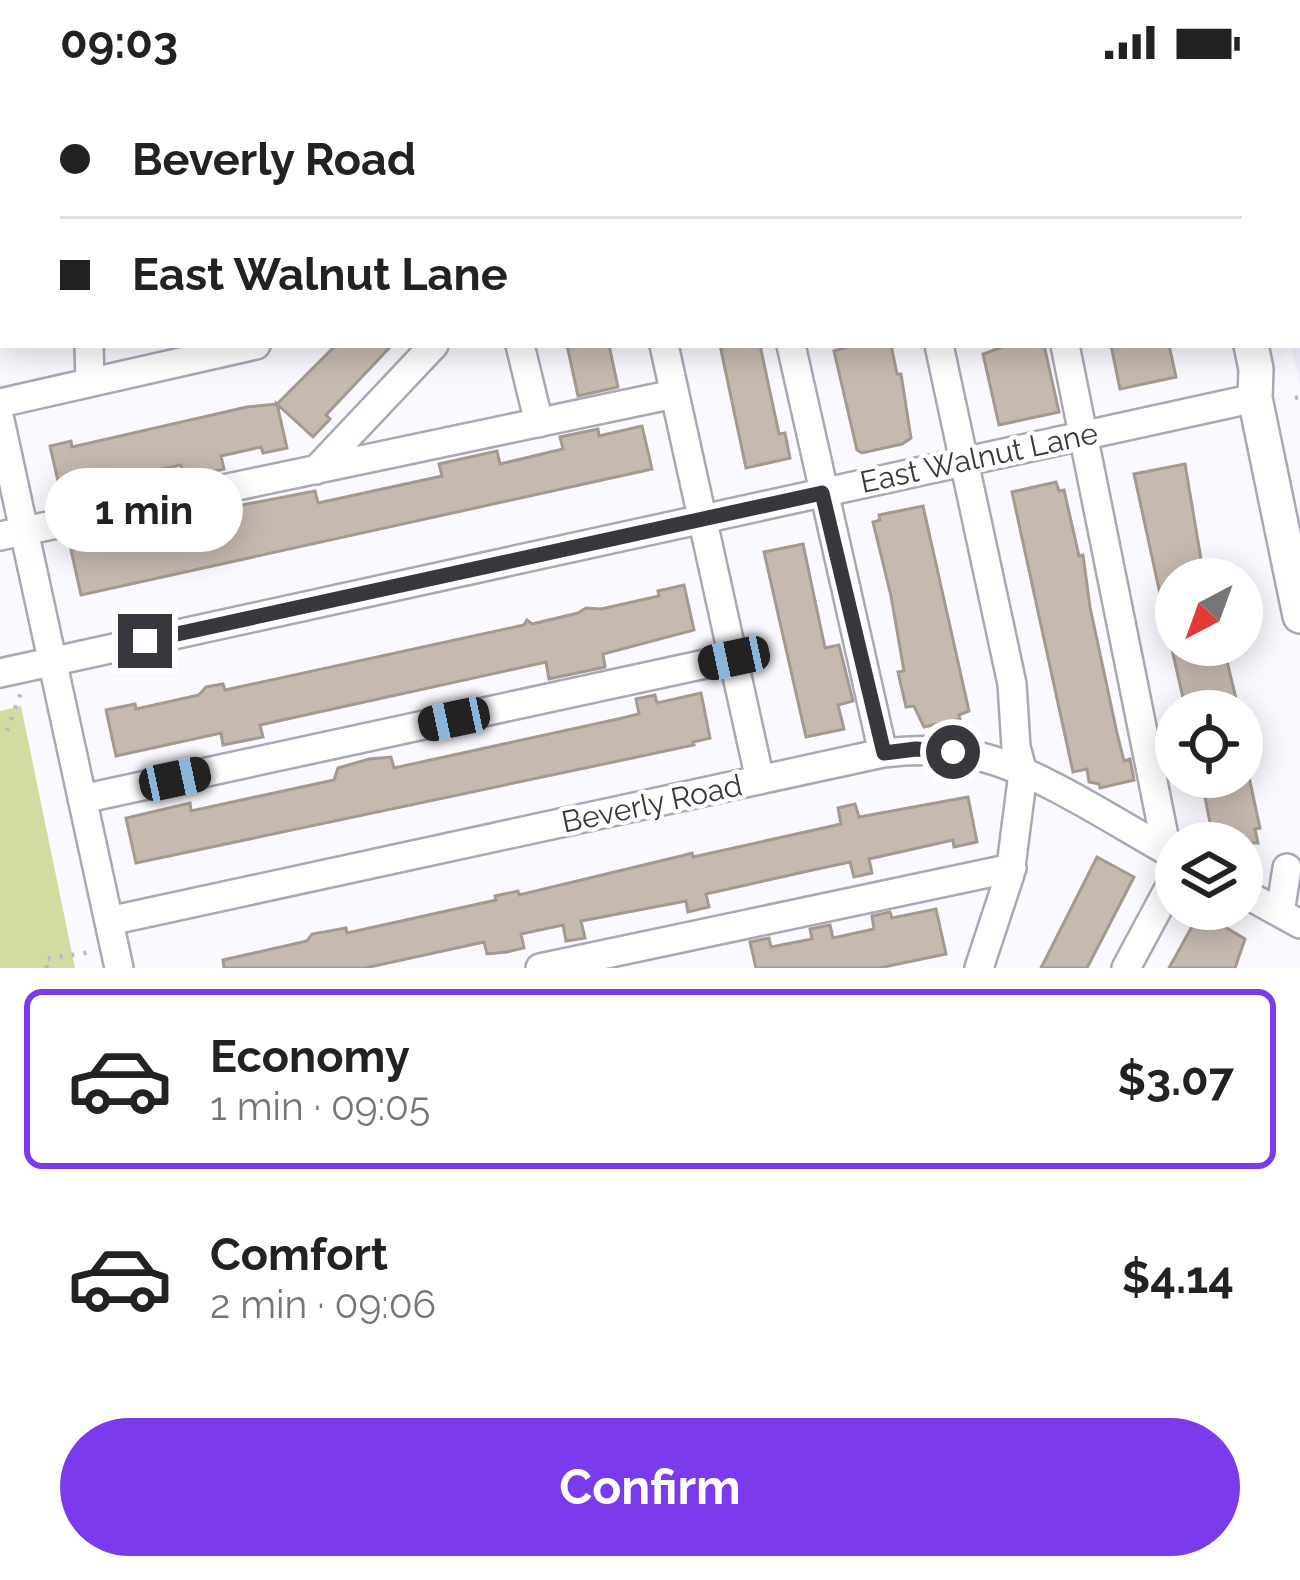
<!DOCTYPE html>
<html lang="en">
<head>
<meta charset="utf-8">
<style>
	body { margin:0; font-family:Raleway,sans-serif; background:#f6f6f6; color:#222; height:100vh; display:flex; flex-direction:column; font-size:45px; white-space:nowrap }
	* { box-sizing:border-box; margin:0 }
	p { font-size:39px; color:#767676 }
	.icon { flex:none; width:66px; height:66px; fill:none; stroke:currentColor; stroke-width:2; stroke-linecap:round; stroke-linejoin:round }
	.map { position:relative; height:884px; overflow:hidden }
	.panel { display:flex; flex-direction:column; background:#fff; flex:1 }
	.panel>* { flex:none }
	.banner { position:absolute; left:0px; top:0px; width:1302px; height:264px; box-shadow:0 6px 30px #0003; display:grid; align-content:center; height:264px; padding:0 60px; background:#fff }
	.needle { width:78px; rotate:221deg }
	.controls { position:absolute; left:1155px; top:474px; display:grid; gap:24px }
	.controls a { display:grid; place-items:center; width:108px; height:108px; border-radius:50%; background:#fff; box-shadow:0 6px 30px #0003; font-size:60px }
	.end { position:absolute; width:54px; height:54px; margin:-27px; border:15px solid #39373d; background:#fff; box-shadow:0 0 0 6px #fff }
	.from { border-radius:50% }
	.bubble { position:absolute; height:84px; border-radius:42px; background:#fff; box-shadow:0 6px 30px #0003; font-size:39px; font-weight:700; line-height:84px; text-align:center }
	.car { position:absolute; width:36px; height:72px; margin:-36px -18px; border-radius:15px; box-shadow:0 0 9px 3px #0007; background:linear-gradient(#222 24%,#8ab4d8 0 40%,#222 0 76%,#8ab4d8 0 86%,#222 0) }
	.banner b { display:flex; align-items:center; gap:42px; height:114px; font-size:45px }
	.banner b+b { border-top:3px solid #e0e0e0 }
	.banner i { width:30px; height:30px; background:#222 }
	ul { padding:21px 0 0; list-style:none }
	li { display:flex; align-items:center; gap:36px; height:180px; margin:0 24px 18px; padding:0 36px; border:6px solid transparent; border-radius:18px }
	li div { flex:1 }
	li b { display:block; font-size:45px }
	li em { font-style:normal; font-weight:700 }
	li.current { border-color:#7c3aed }
	li>.icon { width:108px; height:108px; stroke-width:1.5 }
	.primary-button { display:flex; gap:24px; margin-top:auto; padding:24px 60px }
	.primary-button a { flex:1; height:138px; border-radius:72px; background:#7c3aed; color:#fff; font-size:48px; font-weight:700; line-height:138px; text-align:center }
	.status { display:flex; justify-content:space-between; align-items:center; height:84px; padding:0 60px; background:#fff; direction:ltr }
	.status svg { height:33px; fill:currentColor }
	.map>svg:first-child { display:block }
	.built { fill:#f0ebfd }
	.green { fill:#d0dca0 }
	.building { fill:#c6b9b0; stroke:#a5998f; stroke-width:3 }
	.lines { fill:none; stroke-linecap:round; stroke-linejoin:round }
	.minor-casing { stroke:#aba8b6; stroke-width:32 }
	.major-casing { stroke:#aba8b6; stroke-width:38 }
	.path { stroke:#b9b8be; stroke-width:4.5; stroke-dasharray:3 9; stroke-linecap:butt }
	.minor { stroke:#fff; stroke-width:27 }
	.major { stroke:#fff; stroke-width:33 }
	.route { stroke:#39373d; stroke-width:15 }
	.labels { text-anchor:middle; stroke-width:9; stroke-linejoin:round; paint-order:stroke }
	.street-label { font-size:30px; fill:#39373d; stroke:#fff }
</style>
</head>
<body>
<div class="status"><b>09:03</b><svg viewBox="0 0 49 12"><path d="M0 12V9h3v3zM5 12V6h3v6zM10 12V3h3v9zM15 12V0h3v12zM26 1h20v11H26zM47 4h2v5h-2z"/></svg></div>
<div class="map">
<svg width="1300" height="884" viewBox="0 0 1300 884">
	<rect width="100%" height="100%" fill="#faf9ff"/>
	<path class="built" d="M1234 0H1300V302L1291 261H1299V3Z"/>
	<path class="green" d="M21 622 75 884H0V627Z"/>
	<path class="building" d="M336 261H392L326 331 330 335 313 353 277 320 287 364 263 369 261 363 221 372 224 385 184 394 181 381 60 406 50 362 71 357 72 363 247 323 277 320Z
		M567 261H609L618 303 578 312Z
		M720 261H760L779 350 785 349 790 374 746 384Z
		M852 261H891L897 290H901L911 354 902 360 862 369 857 366 834 267Z
		M1008 261H1044L1059 328 999 341 983 270Z
		M1111 261H1169L1176 293 1120 305Z
		M642 342 652 385 81 511 71 466 107 458 117 446 151 439 155 455 240 437 237 422 315 407 318 419 442 392 439 380 497 367 500 380 563 365 560 353 598 345 599 352Z
		M1185 380 1204 493 1176 495V541L1167 542 1134 390Z
		M1056 398 1059 407 1064 406 1079 472 1083 471 1090 523 1117 649 1124 677 1130 675 1134 696 1100 704 1099 700 1089 698 1087 685 1073 688 1012 408Z
		M923 422 969 627 959 631 960 635 924 643 914 622 906 623 898 588 904 587 891 512 873 438 880 436 879 431Z
		M803 460 825 564 839 561 853 617 838 621 844 645 806 653 764 468Z
		M684 501 694 546 603 570 605 583 549 595 546 578 260 641 263 653 223 661 221 649 116 672 106 626 135 620 136 625 199 611 206 603 223 600 225 606 524 541 527 536 532 540 578 529 586 524 601 525 659 512 658 507Z
		M1171 561H1215L1218 575 1226 573 1239 627H1186Z
		M701 609 710 654 693 658 694 661 136 779 126 734 190 719 191 727 334 696 338 684 369 675 391 673 394 684 618 635 639 630 636 615 655 611 657 619Z
		M1201 693H1249L1260 744 1255 745 1258 759H1214Z
		M968 713 977 758 954 763 953 756 869 775 872 789 854 793 850 778 808 787 706 810 709 823 688 828 686 817 581 837 585 854 566 857 563 841 521 850 524 864 507 868 487 870 484 858 365 884H224L223 876 307 857 312 850 346 844 347 849 496 816 495 812 518 807 519 811 681 772 692 769 693 773 841 740 838 724 855 720 859 733Z
		M1097 773 1134 793 1087 884H1041Z
		M936 825 946 870 879 884H756L750 858 769 854 771 863 812 855 810 845 830 841 833 854 874 845 872 832 890 828 892 834Z
		M1200 828 1245 855 1235 884H1169Z"/>
	<g class="lines">
		<defs>
			<path id="minor" d="M610 0V3
				M736 0V3
				M882 0 883 3
				M1007 0 1008 3
				M118 3 121 0
				M316 3 319 0
				M502 3 505 0
				M0 68 3 69
				M0 128 3 125
				M89 261 90 297
				M520 261 539 339
				M664 261 760 696
				M791 261 883 669
				M939 261 1012 600 1016 663 1023 689 1010 790 979 884
				M1065 261 1167 767
				M0 319 256 261
				M0 336 119 884
				M316 386 434 261
				M0 452 674 310
				M0 589 1255 314
				M82 715 733 574
				M1242 808 1300 840
				M1280 829 1287 784
				M109 837 883 669C918 665 952 665 985 674 1042 689 1123 743 1176 772
				M540 884 1012 784
				M1126 884 1176 791"/>
			<path id="major" d="M1195 0 1196 3
				M1251 261 1256 285 1255 314 1300 532"/>
		</defs>
		<use href="#minor" class="minor-casing"/>
		<use href="#major" class="major-casing"/>
		<path class="path" d="M1299 57H1300
			M1295 314 1300 313
			M7 647 21 608
			M47 884 45 875 92 868"/>
		<use href="#minor" class="minor"/>
		<use href="#major" class="major"/>
	</g>
	<g class="lines">
		<path class="route" d="M145 557 822 409 884 669 916 665 953 668"/>
	</g>
	<g class="labels">
		<g class="street-label">
			<text transform="translate(979 374) rotate(-12)" y="10">East Walnut Lane</text>
			<text transform="translate(652 720) rotate(-12)" y="10">Beverly Road</text>
		</g>
	</g>
</svg>
<div class="controls">
<a><svg class="needle" viewBox="-14 -14 28 28"><path d="M0-13l5 13h-10z" fill="#e53935"/><path d="M0 13l5-13h-10z" fill="#767676"/></svg></a>
<a><svg class="icon" aria-label="locate" viewBox="0 0 24 24"><circle cx="12" cy="12" r="6"/><path d="M12 2v4M12 18v4M2 12h4M18 12h4"/></svg></a>
<a><svg class="icon" aria-label="layers" viewBox="0 0 24 24"><path d="M12 4l9 5-9 5-9-5zM3 14l9 5 9-5"/></svg></a>
</div>
<i class="end from" style="left:953px;top:668px"></i>
<i class="end" style="left:145px;top:557px"></i>
<div class="bubble" style="left:45px;top:384px;width:198px">1 min</div>
<i class="car" style="left:734px;top:574px;rotate:258deg"></i>
<i class="car" style="left:454px;top:635px;rotate:258deg"></i>
<i class="car" style="left:175px;top:695px;rotate:78deg"></i>
<div class="banner">
<b><i class="from"></i>Beverly Road</b>
<b><i></i>East Walnut Lane</b>
</div>
</div>
<section class="panel">
<ul>
<li class="current"><svg class="icon" aria-label="car" viewBox="0 0 24 24"><path d="M5 17H2v-5l4-1 3-4h7l3 4 3 1v5h-3M9 17h6M6 11h13"/><circle cx="7" cy="17" r="2"/><circle cx="17" cy="17" r="2"/></svg><div><b>Economy</b><p>1 min · 09:05</p></div><em>$3.07</em></li>
<li><svg class="icon" aria-label="car" viewBox="0 0 24 24"><path d="M5 17H2v-5l4-1 3-4h7l3 4 3 1v5h-3M9 17h6M6 11h13"/><circle cx="7" cy="17" r="2"/><circle cx="17" cy="17" r="2"/></svg><div><b>Comfort</b><p>2 min · 09:06</p></div><em>$4.14</em></li>
</ul>
<div class="primary-button"><a>Confirm</a></div>
</section>
</body>
</html>
